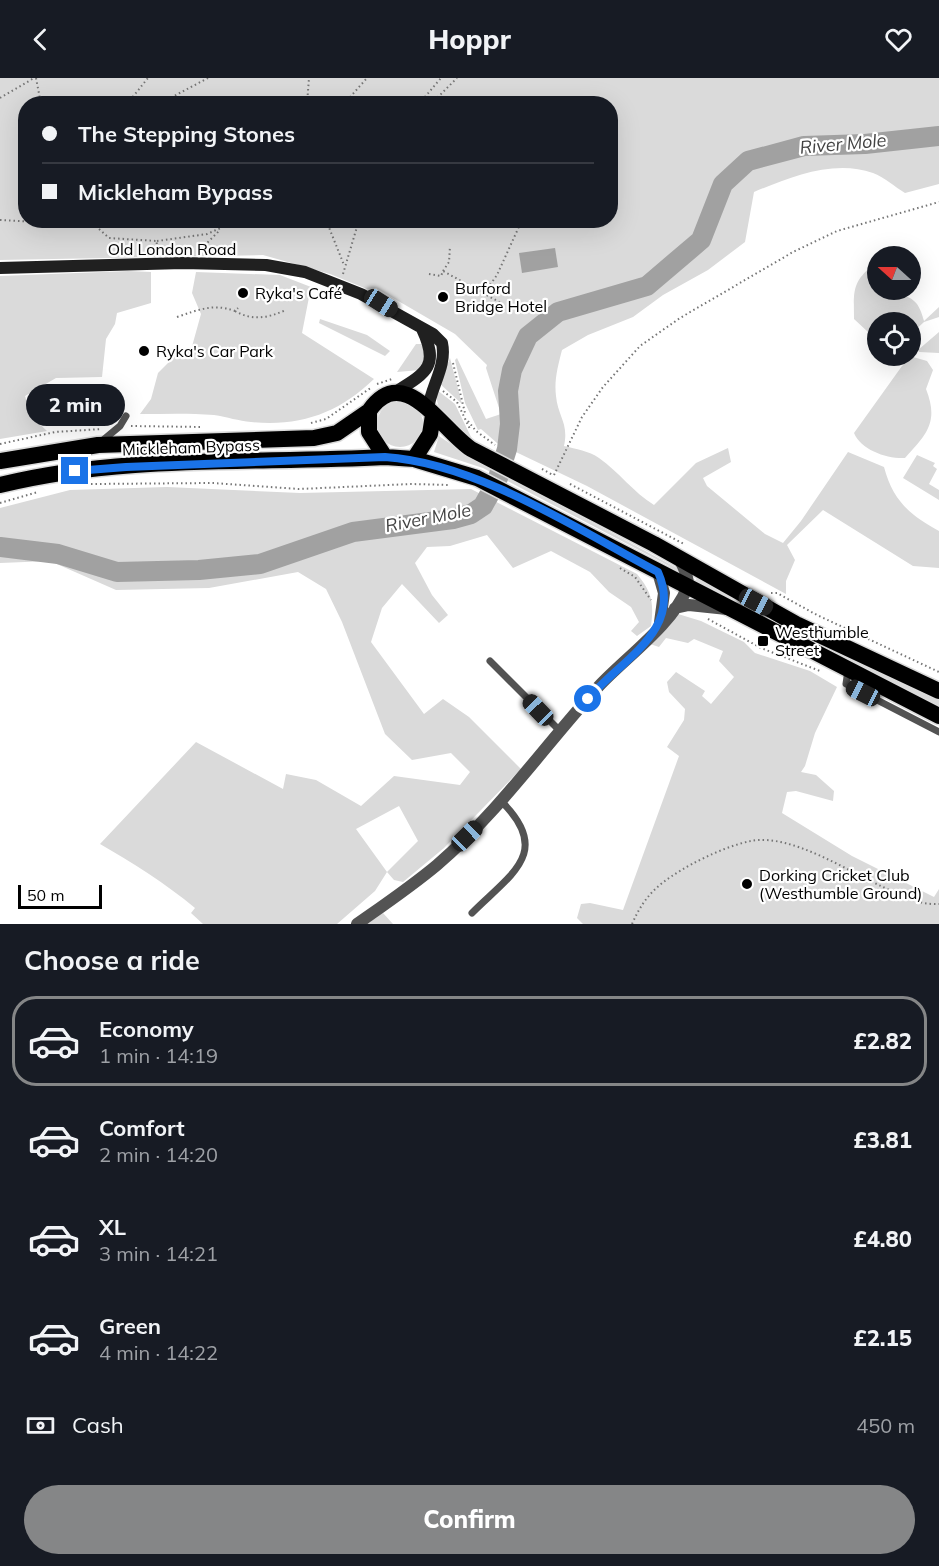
<!DOCTYPE html>
<html lang="en">
<head>
<meta charset="utf-8">
<style>
	body { margin:0; font-family:Mulish,sans-serif; background:#20242c; color:#f1f3f6; height:100vh; display:flex; flex-direction:column; font-size:22px; white-space:nowrap }
	* { box-sizing:border-box; margin:0 }
	p { font-size:20px; color:#9ea1a6 }
	.icon { flex:none; width:33px; height:33px; fill:none; stroke:currentColor; stroke-width:2; stroke-linecap:round; stroke-linejoin:round }
	.map { position:relative; height:846px; overflow:hidden }
	.side { display:flex; flex-direction:column; background:#171b24; flex:1 }
	.side>* { flex:none }
	.guide { position:absolute; left:18px; top:18px; width:600px; height:132px; border-radius:24px; box-shadow:0 6px 24px #0002; display:grid; align-content:center; height:132px; padding:0 24px; background:#171b24 }
	.needle { width:39px; rotate:291deg }
	.tools { position:absolute; left:867px; top:168px; display:grid; gap:12px }
	.tools a { display:grid; place-items:center; width:54px; height:54px; border-radius:50%; background:#171b24; box-shadow:0 6px 24px #0002; font-size:30px }
	.scale { position:absolute; left:18px; bottom:15px; width:84px; box-sizing:border-box; padding-left:6px; border:3px solid #000; border-top:0; font-size:16px; line-height:21px; white-space:nowrap; color:#000; -webkit-text-stroke:4px #fff; paint-order:stroke }
	.end { position:absolute; width:27px; height:27px; margin:-14px; border:8px solid #1a73e8; background:#fff; box-shadow:0 0 0 3px #fff }
	.from { border-radius:50% }
	.bubble { position:absolute; height:42px; border-radius:21px; background:#171b24; box-shadow:0 6px 24px #0002; font-size:20px; font-weight:800; line-height:42px; text-align:center }
	.car { position:absolute; width:18px; height:36px; margin:-18px -9px; border-radius:8px; box-shadow:0 0 4px 2px #0007; background:linear-gradient(#222 24%,#8ab4d8 0 40%,#222 0 76%,#8ab4d8 0 86%,#222 0) }
	.guide b { display:flex; align-items:center; gap:21px; height:57px; font-size:22px }
	.guide b+b { border-top:2px solid #363941 }
	.guide i { width:15px; height:15px; background:#f1f3f6 }
	ul { padding:0; list-style:none }
	li { display:flex; align-items:center; gap:18px; height:90px; margin:0 12px 9px; padding:0 12px; border:3px solid transparent; border-radius:24px }
	li div { flex:1 }
	li b { display:block; font-size:22px }
	li em { font-style:normal; font-weight:800 }
	li.on { border-color:#858687 }
	li>.icon { width:54px; height:54px; stroke-width:1.5 }
	h2 { padding:0 24px; font-size:27px; line-height:72px }
	.pay { display:flex; align-items:center; gap:15px; height:66px; padding:0 24px; font-size:22px }
	.pay p { margin-inline-start:auto }
	.primary-button { display:flex; gap:12px; margin-top:auto; padding:12px 24px }
	.primary-button a { flex:1; height:69px; border-radius:36px; background:#858687; color:#fff; font-size:24px; font-weight:800; line-height:69px; text-align:center }
	header { display:flex; justify-content:space-between; align-items:center; height:78px; padding:0 24px; background:#171b24; font-size:27px; font-weight:800 }
	.map>svg:first-child { display:block }
	.green { fill:#dadada; fill-rule:evenodd }
	.water { fill:#a1a1a1 }
	.lines { fill:none; stroke-linecap:round; stroke-linejoin:round }
	.river { stroke:#a1a1a1; stroke-width:20 }
	.trunk-casing { stroke:#dbdbdb; stroke-width:19 }
	.path { stroke:#757575; stroke-width:2; stroke-dasharray:1.5 3; stroke-linecap:butt }
	.service { stroke:#535353; stroke-width:7 }
	.minor { stroke:#535353; stroke-width:12 }
	.secondary { stroke:#202020; stroke-width:12 }
	.trunk { stroke:#000; stroke-width:16 }
	.route { stroke:#1a73e8; stroke-width:8 }
	.poi-dot { fill:#000; stroke:#fff; stroke-width:2 }
	.labels { text-anchor:middle; stroke-width:4.5; stroke-linejoin:round; paint-order:stroke }
	.street-label { font-size:16px; fill:#000; stroke:#fff }
	.poi-label { font-size:16px; fill:#000; stroke:#fff; text-anchor:start }
	.water-label { font-size:18px; font-style:italic; fill:#424242; stroke:#fff }
</style>
</head>
<body>
<header><svg class="icon" aria-label="back" viewBox="0 0 24 24"><path d="M15 5l-7 7 7 7"/></svg>Hoppr<svg class="icon" aria-label="heart" viewBox="0 0 24 24"><path d="M12 20l-8-8c-3-5 5-10 8-4 3-6 11-1 8 4z"/></svg></header>
<div class="map">
<svg width="939" height="846" viewBox="0 0 939 846">
	<rect width="100%" height="100%" fill="#fff"/>
	<path class="green" d="M0 0H939V106L905 115C895 109 884 99 873 95 834 81 790 99 754 114L745 164 708 192 663 217 633 239 588 257 562 272C558 288 554 302 556 318 558 339 569 345 564 368 576 371 589 373 599 380 619 394 633 414 654 427L696 385 728 370 731 384 703 400 707 408 765 456 783 465 801 443 848 374 884 389C893 423 910 437 939 453V490L913 488 823 432 787 467 795 482 786 503V516L587 408 497 365 481 351 478 352 465 325 455 282 457 280 486 341 501 336 486 290 487 287 455 256 376 210 367 211 330 196 263 177 0 182ZM26 26H610V142H26Z
		M872 188H877L878 212H894V215C914 219 919 224 924 243L939 229V239L924 244 911 256 910 244H878L877 258 868 254 854 241C854 216 851 205 872 188Z
		M128 193 151 194V225L117 235 115 246 106 261 102 299 56 300 25 318 31 338 47 353 0 361V198Z
		M196 194 280 197 311 209 302 255 374 301C339 335 300 349 251 344 239 343 227 339 214 337 190 335 164 336 140 336L151 321 158 295 178 275 191 272 201 236 192 215Z
		M320 241 367 257 390 273 385 278 319 245Z
		M939 254V275L919 274 918 272Z
		M416 266H422C426 277 425 283 420 292L397 294Z
		M913 279 927 283 933 292 926 311C939 344 927 356 905 380 887 381 861 372 854 355L902 288Z
		M450 280 462 326 439 305Z
		M437 312 455 326 473 363H469C455 349 433 334 437 312Z
		M377 346a23 23 0 1 1 46 0a23 23 0 1 1-46 0Z
		M439 358 467 377 677 490 683 497 674 495 669 488 483 390 434 374Z
		M917 377 935 385 933 388 937 391 929 406 939 412V422L903 400Z
		M167 409 300 415 471 411 637 496C652 514 654 525 651 548L637 558 631 553 639 544 631 529 609 514 590 494 551 473 513 490 487 457 450 468 427 469 415 485 432 517 448 537 439 545 402 506 382 530 371 564 424 636 443 621 469 639 521 691 444 770 403 804 394 802 387 794 375 813 337 846H203L191 835 195 830C165 805 133 785 100 766L196 664 283 711 286 696 316 702 361 728 394 698 460 707 470 694 451 675 412 682 385 656 342 544 326 511 298 494 209 510 116 512 50 483 0 485V430L70 412ZM399 728 418 763 387 794 356 751Z
		M697 499 939 619V632L695 506Z
		M678 536 701 543 744 564 755 575 810 593 837 609 815 655 805 688 801 694 816 697 834 713 833 723 796 713 787 714 782 735 852 778 934 819 939 811V846H583L577 840 581 826 590 825 623 832 679 678 667 669 684 642 685 631 669 614 667 604 676 594 705 613 702 618 711 626 734 599 719 583 723 573 694 561 688 565 666 560 659 569 650 566Z
		M383 835 393 846H367Z"/>
	<path class="water" d="M555 170 558 189 522 195 519 175Z"/>
	<g class="lines">
		<path class="river" d="M0 469 58 476 117 494 199 492 260 486 353 454 453 441 471 436 483 428 497 403 507 371 510 346 508 313 512 292 528 258 558 234 647 208 701 162 723 106 748 83 804 68 865 66 939 58"/>
		<defs>
			<path id="trunk" d="M385 379 369 354V333C404 283 440 350 471 371L654 466 796 546 939 613
				M414 381 430 356 433 337
				M0 383 98 367 314 360 337 355 369 333
				M0 407C125 376 258 386 385 379L414 381 477 400 939 638"/>
		</defs>
		<use href="#trunk" class="trunk-casing"/>
		<path class="path" d="M36 0 41 26
			M0 20 34 0
			M127 26 148 0
			M159 26 208 0
			M307 26 309 0
			M344 26 367 0
			M419 26 441 0
			M431 26 457 0
			M0 142 93 147
			M89 142 109 160 157 163 156 173
			M326 142 344 187
			M157 163 207 156 239 142
			M198 174 219 153
			M443 193 449 184 450 168
			M343 196 359 142
			M429 196 441 198 443 193 501 225
			M485 214 497 197 522 142
			M235 233C252 243 268 240 286 232
			M177 239C198 232 213 225 235 233L238 230
			M453 285 465 335
			M377 306 392 301
			M443 313 457 324 470 351
			M468 343 476 353 495 367
			M311 345 326 341 372 309
			M131 348 203 349
			M0 366 55 354 102 351
			M542 391 553 397
			M554 397 582 339 603 309 640 268 680 240 793 174 837 153 939 124
			M91 406 213 405 299 411 411 406 450 407
			M570 406 684 466
			M0 425 38 414
			M620 490 635 499 651 522
			M771 515H777L817 537 939 594
			M708 541 761 570 820 593
			M632 846C646 814 662 803 692 786 709 777 731 767 751 763 790 755 848 793 883 809 902 818 918 827 939 826"/>
		<path class="service" d="M102 363 120 348 126 338
			M490 583 561 654
			M848 592 846 606 939 654
			M472 835C511 796 553 774 501 723"/>
		<path class="minor" d="M658 494 664 515 660 544
			M675 530 689 527 727 531
			M357 846C384 827 412 808 437 787 499 734 545 667 599 608 625 580 673 546 687 510 690 500 683 489 679 480"/>
		<path class="secondary" d="M0 190 183 185 266 187 305 194 361 216 433 256 442 265C447 288 431 308 428 331
			M397 313C428 294 439 287 422 251"/>
		<use href="#trunk" class="trunk"/>
	</g>
	<g class="lines">
		<path class="route" d="M75 393 126 389 385 379C477 385 577 451 658 494 684 553 620 582 588 621"/>
	</g>
	<g class="poi-dot">
		<circle cx="243" cy="215" r="6"/>
		<circle cx="443" cy="219" r="6"/>
		<circle cx="144" cy="273" r="6"/>
		<rect x="757" y="557" width="12" height="12" rx="3"/>
		<circle cx="747" cy="806" r="6"/>
	</g>
	<g class="labels">
		<g class="street-label">
			<text x="172" y="177">Old London Road</text>
			<text transform="translate(191 369) rotate(-2)" y="6">Mickleham Bypass</text>
		</g>
		<g class="poi-label">
			<text x="455" y="216">Burford<tspan x="455" dy="18">Bridge Hotel</tspan></text>
			<text x="255" y="221">Ryka's Café</text>
			<text x="156" y="279">Ryka's Car Park</text>
			<text x="775" y="560">Westhumble<tspan x="775" dy="18">Street</tspan></text>
			<text x="759" y="803">Dorking Cricket Club<tspan x="759" dy="18">(Westhumble Ground)</tspan></text>
		</g>
		<g class="water-label">
			<text transform="translate(843 66) rotate(-5)" y="6">River Mole</text>
			<text transform="translate(428 440) rotate(-11)" y="6">River Mole</text>
		</g>
	</g>
</svg>
<div class="tools">
<a><svg class="needle" viewBox="-14 -14 28 28"><path d="M0-13l5 13h-10z" fill="#e53935"/><path d="M0 13l5-13h-10z" fill="#9ea1a6"/></svg></a>
<a><svg class="icon" aria-label="locate" viewBox="0 0 24 24"><circle cx="12" cy="12" r="6"/><path d="M12 2v4M12 18v4M2 12h4M18 12h4"/></svg></a>
</div>
<div class="scale">50 m</div>
<i class="end from" style="left:588px;top:621px"></i>
<i class="end" style="left:75px;top:393px"></i>
<div class="bubble" style="left:26px;top:306px;width:99px">2 min</div>
<i class="car" style="left:381px;top:225px;rotate:122deg"></i>
<i class="car" style="left:756px;top:524px;rotate:118deg"></i>
<i class="car" style="left:863px;top:615px;rotate:297deg"></i>
<i class="car" style="left:538px;top:632px;rotate:316deg"></i>
<i class="car" style="left:467px;top:758px;rotate:46deg"></i>
<div class="guide">
<b><i class="from"></i>The Stepping Stones</b>
<b><i></i>Mickleham Bypass</b>
</div>
</div>
<section class="side">
<h2>Choose a ride</h2>
<ul>
<li class="on"><svg class="icon" aria-label="car" viewBox="0 0 24 24"><path d="M5 17H2v-5l4-1 3-4h7l3 4 3 1v5h-3M9 17h6M6 11h13"/><circle cx="7" cy="17" r="2"/><circle cx="17" cy="17" r="2"/></svg><div><b>Economy</b><p>1 min · 14:19</p></div><em>£2.82</em></li>
<li><svg class="icon" aria-label="car" viewBox="0 0 24 24"><path d="M5 17H2v-5l4-1 3-4h7l3 4 3 1v5h-3M9 17h6M6 11h13"/><circle cx="7" cy="17" r="2"/><circle cx="17" cy="17" r="2"/></svg><div><b>Comfort</b><p>2 min · 14:20</p></div><em>£3.81</em></li>
<li><svg class="icon" aria-label="car" viewBox="0 0 24 24"><path d="M5 17H2v-5l4-1 3-4h7l3 4 3 1v5h-3M9 17h6M6 11h13"/><circle cx="7" cy="17" r="2"/><circle cx="17" cy="17" r="2"/></svg><div><b>XL</b><p>3 min · 14:21</p></div><em>£4.80</em></li>
<li><svg class="icon" aria-label="car" viewBox="0 0 24 24"><path d="M5 17H2v-5l4-1 3-4h7l3 4 3 1v5h-3M9 17h6M6 11h13"/><circle cx="7" cy="17" r="2"/><circle cx="17" cy="17" r="2"/></svg><div><b>Green</b><p>4 min · 14:22</p></div><em>£2.15</em></li>
</ul>
<div class="pay"><svg class="icon" aria-label="cash" viewBox="0 0 24 24"><path d="M3 7h18v10H3z"/><circle cx="12" cy="12" r="2"/></svg>Cash<p>450 m</p></div>
<div class="primary-button"><a>Confirm</a></div>
</section>
</body>
</html>
